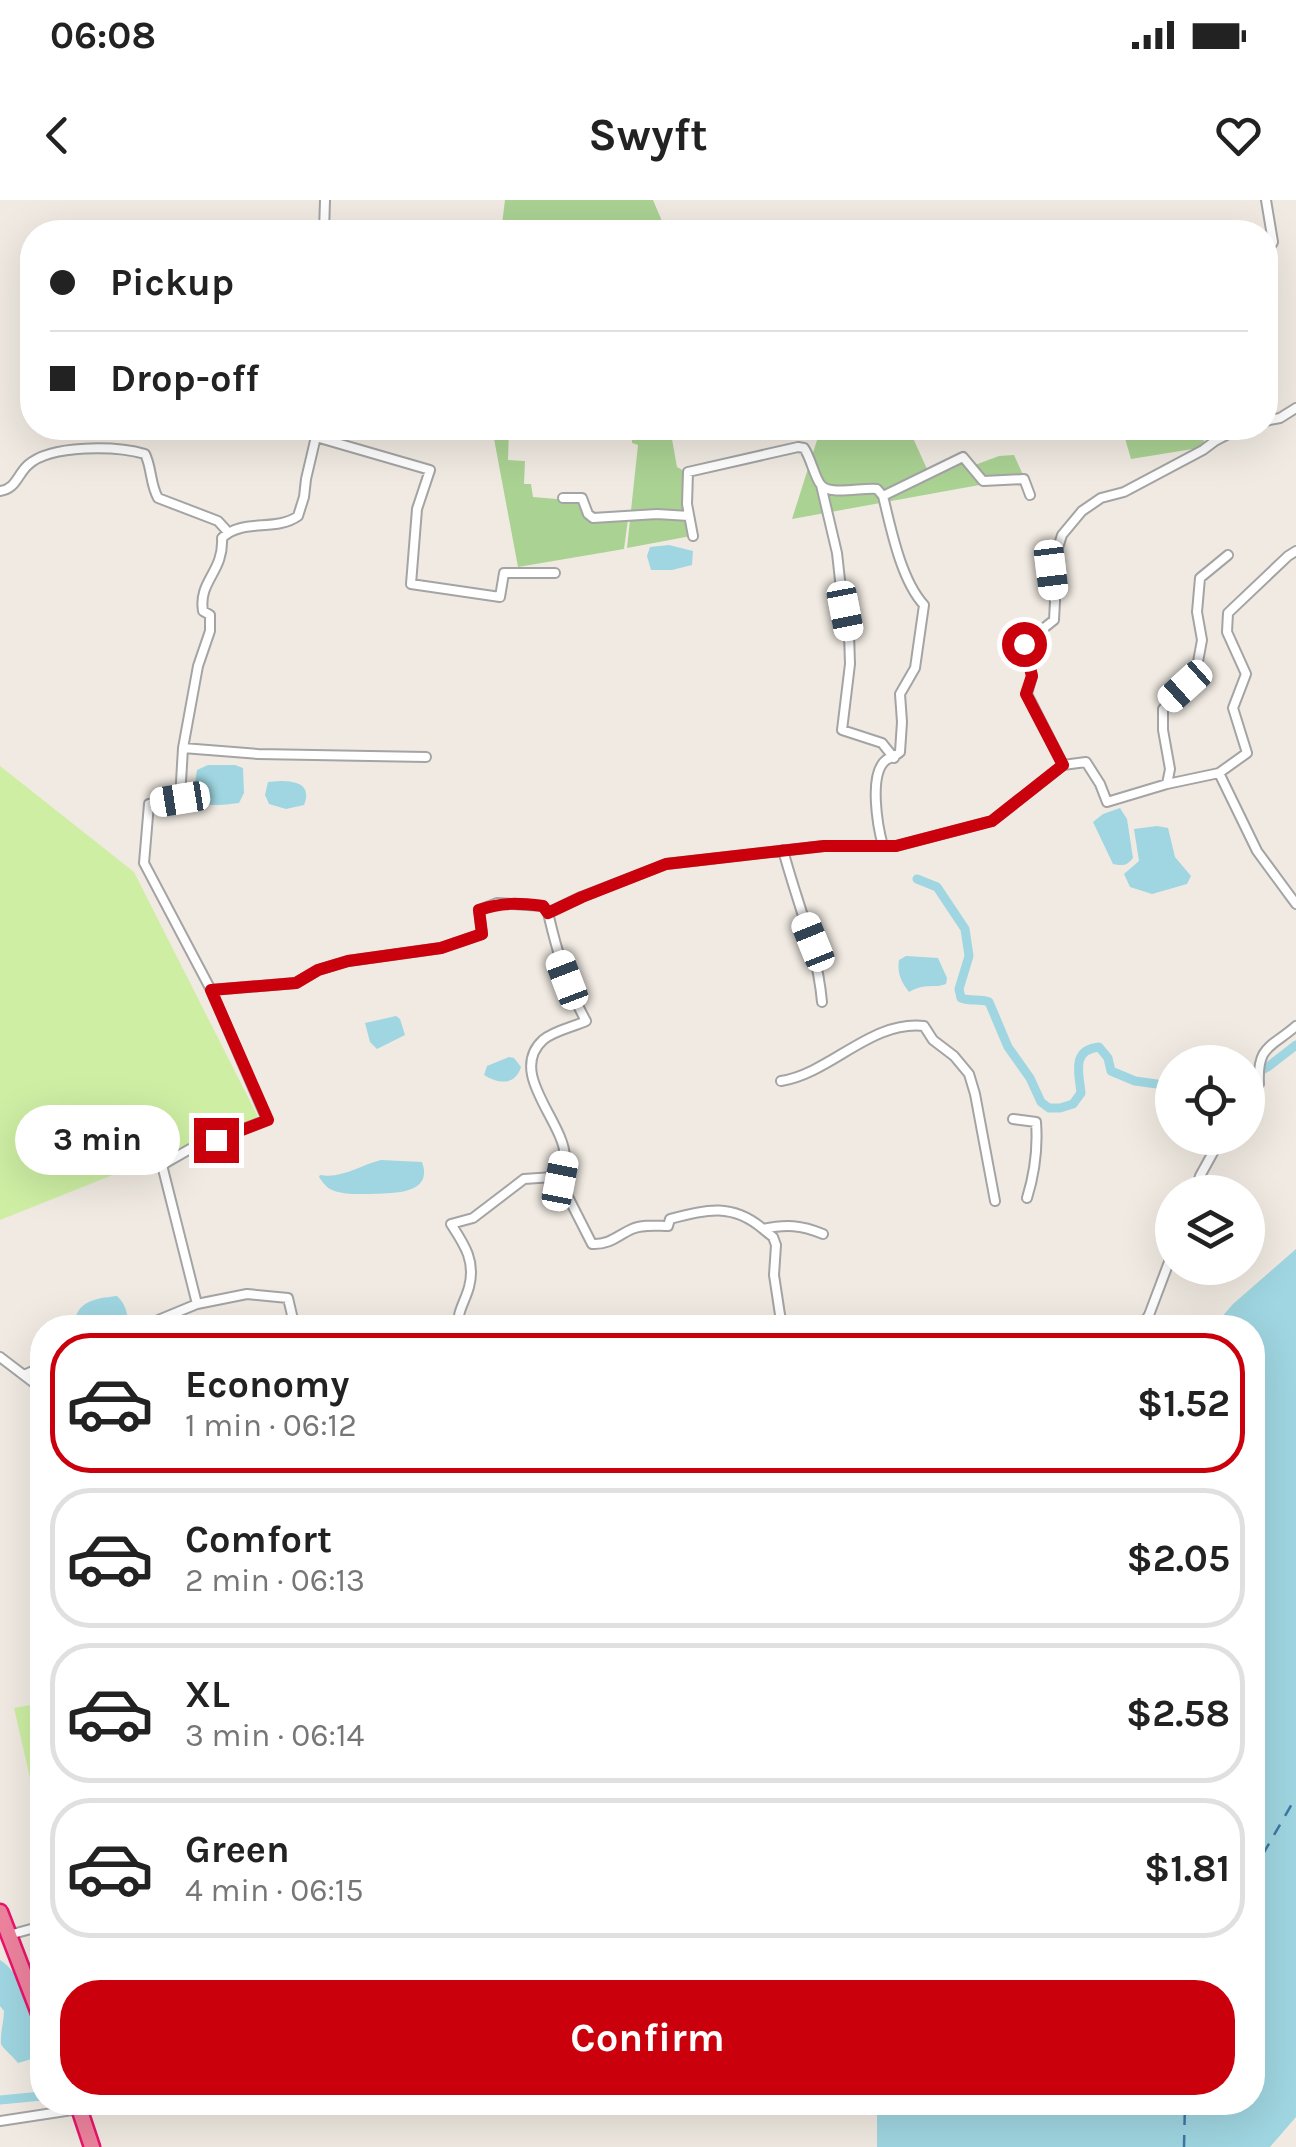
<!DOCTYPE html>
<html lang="en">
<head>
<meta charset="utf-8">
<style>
	body { margin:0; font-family:Karla,sans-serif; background:#f2f2f2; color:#222; height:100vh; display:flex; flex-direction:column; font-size:38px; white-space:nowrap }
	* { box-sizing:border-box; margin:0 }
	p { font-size:32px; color:#767676 }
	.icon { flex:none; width:55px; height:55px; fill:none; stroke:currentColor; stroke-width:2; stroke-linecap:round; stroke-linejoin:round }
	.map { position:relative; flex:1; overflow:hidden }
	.sheet { position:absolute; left:30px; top:1115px; width:1235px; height:800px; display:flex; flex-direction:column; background:#fff; border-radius:40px; box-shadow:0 10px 40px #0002 }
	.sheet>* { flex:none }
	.guide { position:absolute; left:20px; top:20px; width:1258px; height:220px; border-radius:40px; box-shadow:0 10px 40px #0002; display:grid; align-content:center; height:220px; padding:0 30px; background:#fff }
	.tools { position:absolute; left:1155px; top:845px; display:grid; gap:20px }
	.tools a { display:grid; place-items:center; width:110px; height:110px; border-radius:50%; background:#fff; box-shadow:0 10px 40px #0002; font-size:50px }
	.end { position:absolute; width:45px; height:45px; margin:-22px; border:12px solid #cb000d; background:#fff; box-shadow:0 0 0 5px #fff }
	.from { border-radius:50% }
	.bubble { position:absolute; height:70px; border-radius:35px; background:#fff; box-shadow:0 10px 40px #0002; font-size:32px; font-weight:700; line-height:70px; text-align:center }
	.car { position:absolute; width:30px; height:60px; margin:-30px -15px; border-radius:12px; box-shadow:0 0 8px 2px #0007; background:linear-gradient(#fff 24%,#345 0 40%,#fff 0 76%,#345 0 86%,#fff 0) }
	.guide b { display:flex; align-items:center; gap:35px; height:95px; font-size:38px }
	.guide b+b { border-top:2px solid #e0e0e0 }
	.guide i { width:25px; height:25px; background:#222 }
	ul { padding:18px 0 0; list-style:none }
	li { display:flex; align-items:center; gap:30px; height:140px; margin:0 20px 15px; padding:0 10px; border:5px solid #e0e0e0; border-radius:40px }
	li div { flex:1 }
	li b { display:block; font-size:38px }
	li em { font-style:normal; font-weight:700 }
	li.on { border-color:#cb000d }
	li>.icon { width:90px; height:90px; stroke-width:1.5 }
	.cta { display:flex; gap:20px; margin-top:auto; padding:20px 30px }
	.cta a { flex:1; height:115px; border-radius:40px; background:#cb000d; color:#fff; font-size:40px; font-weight:700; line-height:115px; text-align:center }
	.status { display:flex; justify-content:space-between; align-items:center; height:70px; padding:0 50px; background:#fff; direction:ltr }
	.status svg { height:28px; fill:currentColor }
	header { display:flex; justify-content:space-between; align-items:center; height:130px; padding:0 30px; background:#fff; font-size:45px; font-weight:700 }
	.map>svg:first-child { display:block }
	.grass { fill:#cdeea3 }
	.forest { fill:#aad293 }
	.water { fill:#9fd6e1 }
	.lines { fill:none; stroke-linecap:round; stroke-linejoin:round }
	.canal { stroke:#9fd6e1; stroke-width:9 }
	.ferry { stroke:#3d78a5; stroke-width:2.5; stroke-dasharray:12 10; stroke-linecap:butt }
	.street-casing { stroke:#a4a4a4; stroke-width:12 }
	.highway-casing { stroke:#e8156b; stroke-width:19 }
	.street { stroke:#fff; stroke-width:8 }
	.highway { stroke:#ee839e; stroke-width:14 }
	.route { stroke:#cb000d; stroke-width:12 }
</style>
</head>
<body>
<div class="status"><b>06:08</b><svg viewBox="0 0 49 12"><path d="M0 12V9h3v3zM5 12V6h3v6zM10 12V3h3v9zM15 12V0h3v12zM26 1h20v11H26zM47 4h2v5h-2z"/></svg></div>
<header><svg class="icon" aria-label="back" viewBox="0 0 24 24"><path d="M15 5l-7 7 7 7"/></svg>Swyft<svg class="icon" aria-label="heart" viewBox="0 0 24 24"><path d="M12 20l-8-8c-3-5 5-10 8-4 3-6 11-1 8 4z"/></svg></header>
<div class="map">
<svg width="1296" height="1947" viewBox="0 0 1296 1947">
	<rect width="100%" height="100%" fill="#f0eae2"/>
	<path class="grass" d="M0 566 134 672 258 917 0 1020Z
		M42 1503V1630L14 1508Z"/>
	<path class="forest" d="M505 0H653L662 21 664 32H501Z
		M492 228H509L508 260 525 261 524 284H531L533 297 580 301 588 320 628 319 624 349 518 367Z
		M650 228H670L677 267 686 272 691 336 627 348 638 245 632 243V237L645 235Z
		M834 228H901L913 238 927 269 963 252 975 265 999 256 1014 255 1024 277 792 319 818 237Z
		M1122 228H1201L1205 247 1131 259Z"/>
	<path class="water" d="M669 345 693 351 692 365 672 370H651L647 356 650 347Z
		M208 565H235L243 568 244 593 239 603C229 604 202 609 196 598 193 592 196 577 197 570Z
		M280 581C297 581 312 585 304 605L286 609 269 604 265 595 268 582Z
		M1120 608 1127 619 1133 658C1127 666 1123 666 1113 664L1093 622 1103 614Z
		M1157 626 1168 628 1175 657 1191 676 1187 684 1152 694 1130 687 1124 674 1139 661 1134 629Z
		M906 756 938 758 947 778 946 784C933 789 927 782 909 792 901 782 897 773 899 760Z
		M396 816 400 819 405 835 377 849 370 842 365 823Z
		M509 857 514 858 521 867C515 886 498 884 484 875L487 866Z
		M381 960 422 962C434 995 392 993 371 994 359 994 341 995 330 989 326 987 321 980 319 977L320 975C342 979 360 965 381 960Z
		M1296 1049V1917L1270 1947H877V1903L1252 1902V1128L1213 1127 1233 1104Z
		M117 1096C125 1103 131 1118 125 1127H79L76 1116C82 1099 101 1098 117 1096Z
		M0 1760C24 1774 33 1821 42 1847V1856L18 1863C13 1856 4 1850 1 1844 0 1833 4 1821 4 1811L0 1806Z"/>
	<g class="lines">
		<path class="canal" d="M917 679 937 687 965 729 969 756 959 789 961 798C972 802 979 798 989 802L1008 847 1030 878 1041 902 1049 908H1060L1073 904 1081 893C1079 873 1071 850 1099 847L1108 858 1111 871 1135 881 1157 884 1172 894
			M1248 878 1269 866 1296 845
			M0 1900 42 1896"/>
		<path class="ferry" d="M1252 1673 1296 1597
			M1184 1947 1185 1902"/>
		<defs>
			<path id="street" d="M324 32 325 0
				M1265 56 1273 42 1266 0
				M1265 221 1280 218 1296 208
				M316 237 430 270 417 309 411 384 500 397 504 373H555
				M821 285 837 353 841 389 849 433 850 464 842 530 882 543 894 558
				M0 291C16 289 17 275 28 265 51 244 117 246 145 254 152 268 150 284 158 298L218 321 228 332
				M883 296C891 329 901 380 924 405L915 468 900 494 902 522 900 552C896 556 891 557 886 560 868 574 878 628 883 646
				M563 298H582L588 314 593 318 657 314 689 316
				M693 336 687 304 688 272 798 247 804 248C811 258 815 279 821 285 830 296 863 287 877 289L883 296 963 257 983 281 1024 279 1030 295
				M1296 351 1288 356 1228 413 1227 432 1246 474 1233 508 1247 553 1219 573 1257 651 1296 704
				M183 548 198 466 210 431V415L203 411C198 381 224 372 222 338 242 318 276 332 298 316L304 297 306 279 318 228
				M1063 565 1086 562 1100 584 1107 602 1167 584 1219 573
				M1167 584 1170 569 1163 530V509L1185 487 1197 467 1202 440 1197 412 1200 378 1228 355
				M783 650C797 703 817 747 822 802
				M211 790 144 663 149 604 180 599 183 548 258 554 426 557
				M781 881C831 873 871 820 924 826L933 840 954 856 969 874 975 894 995 1001
				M1248 898 1259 884C1257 845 1271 848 1296 826
				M1013 919 1036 922C1038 948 1035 972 1027 998
				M560 981C561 974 565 965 565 957 564 921 507 873 543 840 553 831 573 827 586 821 567 787 557 751 548 713L581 697 666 664 824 646H896L992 621 1063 565 1027 494 1032 476 1024 444 1054 420 1055 401 1051 370 1062 335 1082 311 1101 298 1124 292 1203 250 1215 241 1240 228
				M1195 992 1200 976 1221 938
				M763 1029 773 1037 776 1045 774 1075 782 1128
				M197 1104 162 965 190 949 267 920 211 790 296 783 318 770 348 761 441 748 482 734 479 710 497 703 543 706 548 713
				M139 1128 197 1104 247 1094 288 1098 295 1128
				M458 1128C457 1111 465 1102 469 1087 476 1061 464 1044 451 1024L473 1018 524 979 553 977 560 981 592 1044C610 1045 618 1035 632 1029 643 1024 657 1026 668 1026L670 1019C706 1009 733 1003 763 1029 786 1024 801 1025 823 1034
				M1140 1128 1149 1115 1172 1054
				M0 1157 42 1189
				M24 1175 42 1167
				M9 1735 42 1726
				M0 1921 79 1909"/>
			<path id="highway" d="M0 1712 42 1821
				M77 1902 92 1947"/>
		</defs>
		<use href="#street" class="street-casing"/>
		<use href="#highway" class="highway-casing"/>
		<use href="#street" class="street"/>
		<use href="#highway" class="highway"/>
	</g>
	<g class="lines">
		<path class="route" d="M216 940 268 920 211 790 296 783 318 770 348 761 441 748 482 734 479 710C502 702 519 703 543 706L548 713 582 697 666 664 824 646H896L992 621 1063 565 1026 494 1032 476 1024 444"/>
	</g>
</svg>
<div class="tools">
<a><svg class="icon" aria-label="locate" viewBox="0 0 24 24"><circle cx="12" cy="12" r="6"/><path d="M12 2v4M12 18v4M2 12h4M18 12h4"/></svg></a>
<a><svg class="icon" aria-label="layers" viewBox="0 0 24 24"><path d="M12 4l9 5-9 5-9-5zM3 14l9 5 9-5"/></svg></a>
</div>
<i class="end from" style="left:1024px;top:444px"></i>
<i class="end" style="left:216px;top:940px"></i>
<div class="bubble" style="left:15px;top:905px;width:165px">3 min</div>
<i class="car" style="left:1051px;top:370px;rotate:173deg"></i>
<i class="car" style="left:845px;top:411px;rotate:169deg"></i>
<i class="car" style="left:1185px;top:486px;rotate:228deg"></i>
<i class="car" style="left:180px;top:599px;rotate:261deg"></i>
<i class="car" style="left:813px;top:742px;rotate:338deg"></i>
<i class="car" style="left:567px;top:780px;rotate:339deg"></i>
<i class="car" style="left:560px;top:981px;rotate:11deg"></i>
<div class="guide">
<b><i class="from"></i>Pickup</b>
<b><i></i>Drop-off</b>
</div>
<section class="sheet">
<ul>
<li class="on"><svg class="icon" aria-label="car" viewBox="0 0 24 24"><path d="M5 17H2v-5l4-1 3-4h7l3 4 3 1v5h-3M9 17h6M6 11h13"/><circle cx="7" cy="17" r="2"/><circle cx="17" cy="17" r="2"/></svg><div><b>Economy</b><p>1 min · 06:12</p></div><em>$1.52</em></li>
<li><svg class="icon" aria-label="car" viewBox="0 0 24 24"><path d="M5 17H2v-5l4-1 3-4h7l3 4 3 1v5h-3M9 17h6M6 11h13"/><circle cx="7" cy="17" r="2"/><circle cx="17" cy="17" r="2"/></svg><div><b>Comfort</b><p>2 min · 06:13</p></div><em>$2.05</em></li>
<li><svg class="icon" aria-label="car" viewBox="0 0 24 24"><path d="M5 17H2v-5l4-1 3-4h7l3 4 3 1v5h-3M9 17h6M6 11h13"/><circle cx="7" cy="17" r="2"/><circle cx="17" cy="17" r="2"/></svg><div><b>XL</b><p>3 min · 06:14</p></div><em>$2.58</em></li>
<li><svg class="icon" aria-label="car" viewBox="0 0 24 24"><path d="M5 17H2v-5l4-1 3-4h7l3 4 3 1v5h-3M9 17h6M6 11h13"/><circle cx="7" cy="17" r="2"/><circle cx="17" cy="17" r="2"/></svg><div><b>Green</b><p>4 min · 06:15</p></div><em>$1.81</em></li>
</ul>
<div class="cta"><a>Confirm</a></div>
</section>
</div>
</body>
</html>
